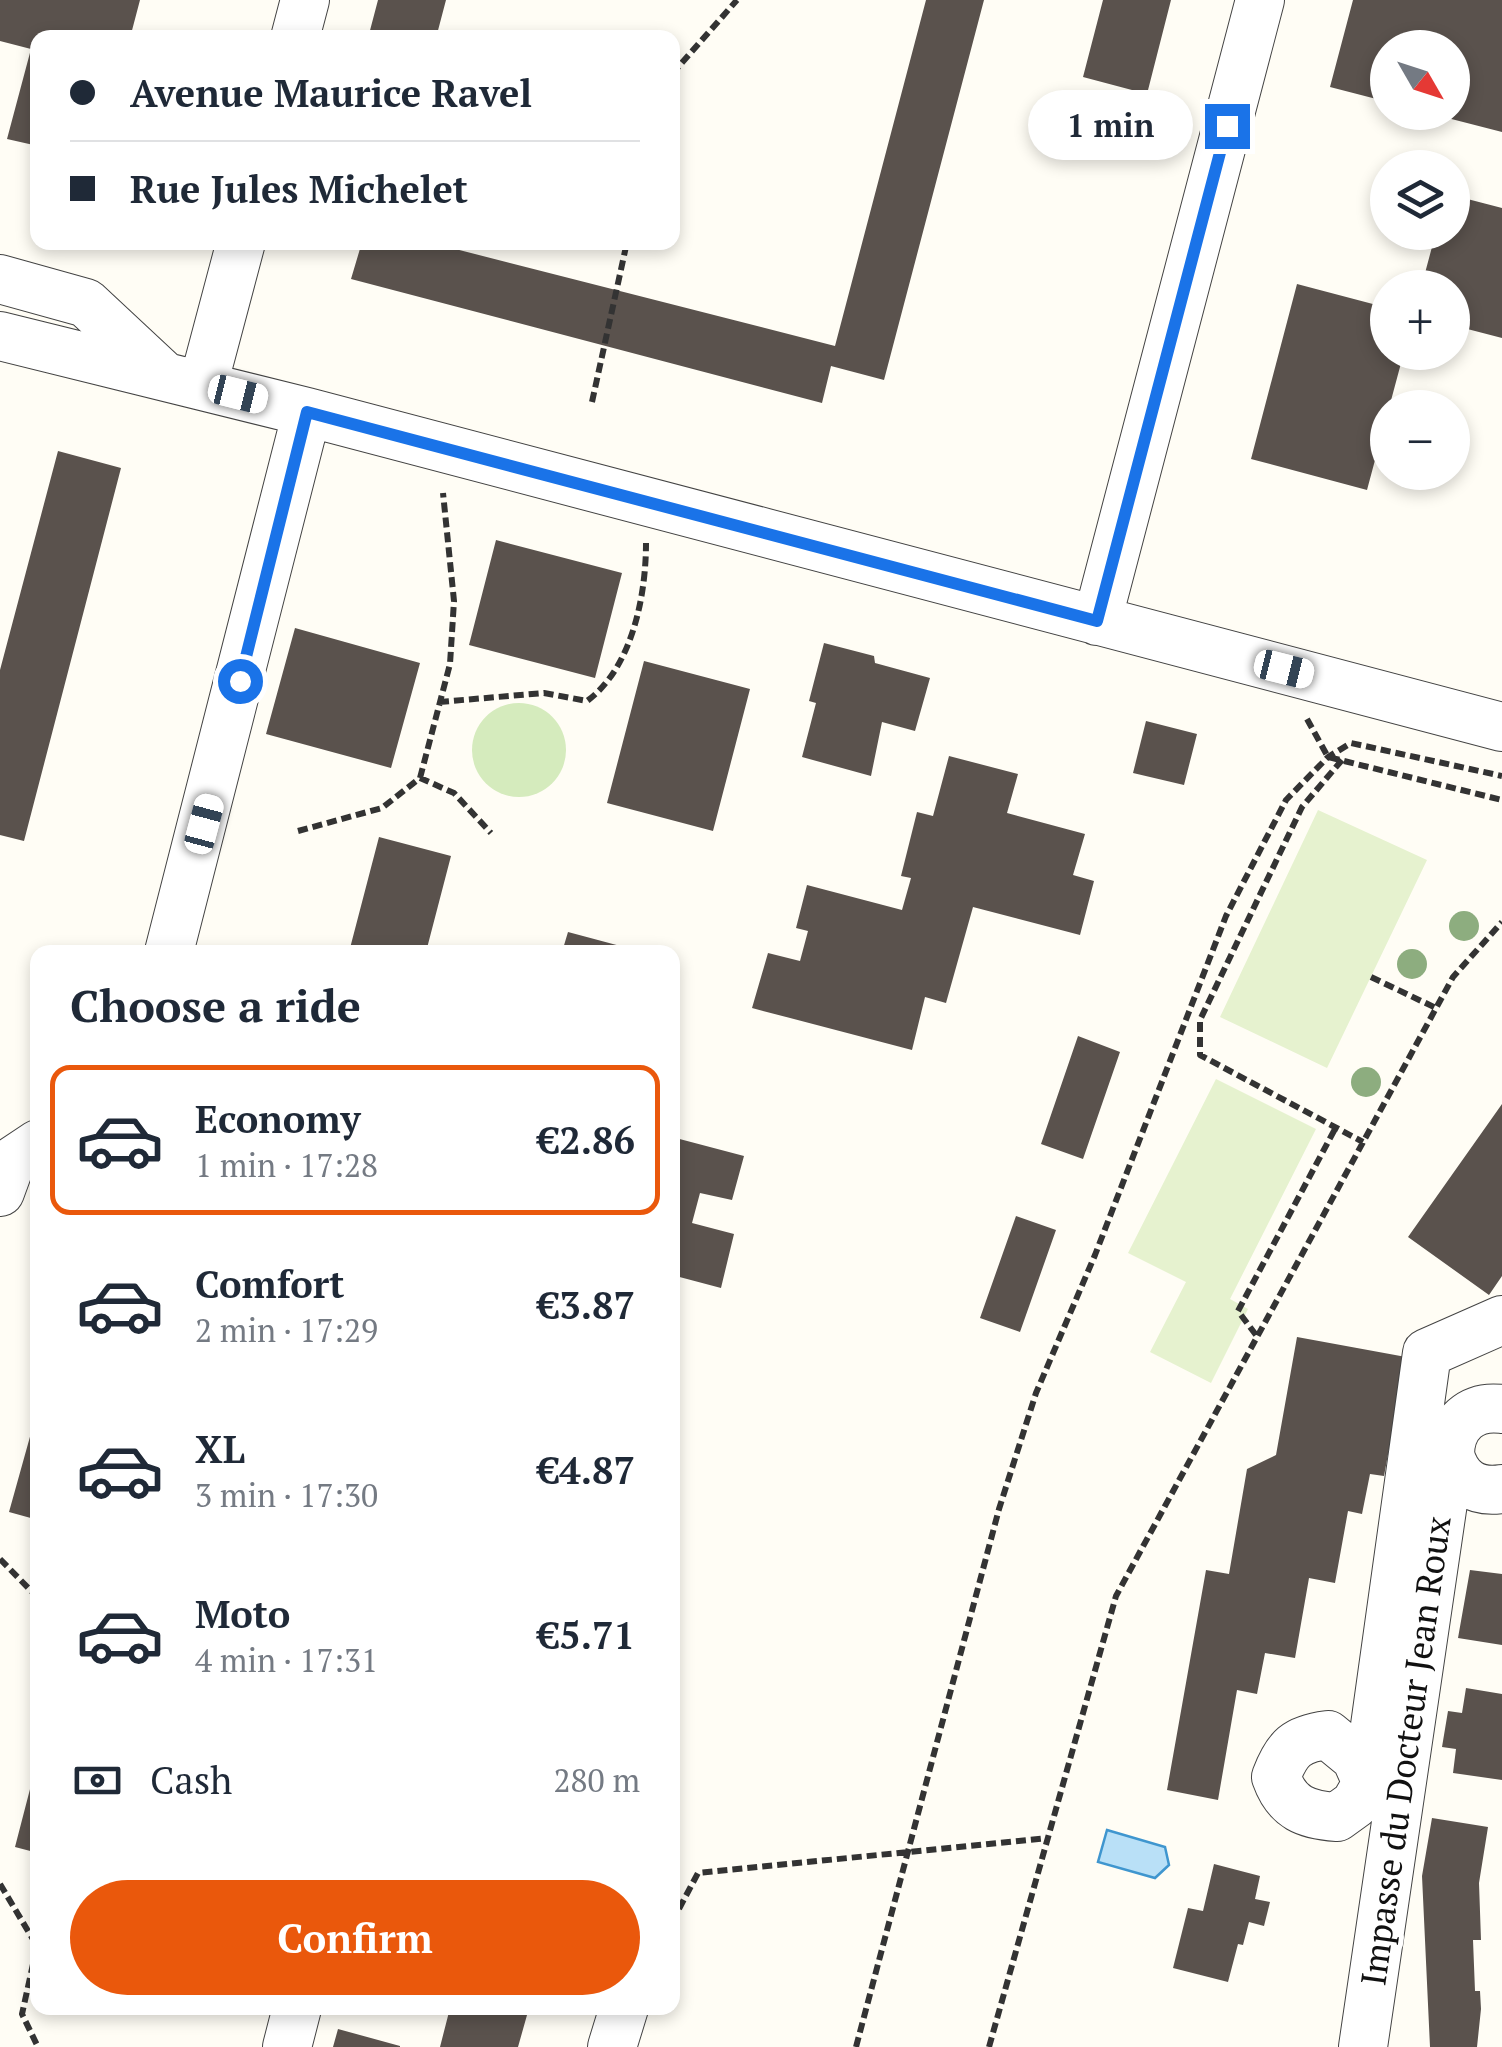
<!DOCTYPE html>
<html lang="en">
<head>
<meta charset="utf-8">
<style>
	body { margin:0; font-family:"PT Serif",serif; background:#f6f6f7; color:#1f2937; height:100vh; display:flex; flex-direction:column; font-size:38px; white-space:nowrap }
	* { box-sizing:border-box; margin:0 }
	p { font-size:32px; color:#747a83 }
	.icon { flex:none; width:55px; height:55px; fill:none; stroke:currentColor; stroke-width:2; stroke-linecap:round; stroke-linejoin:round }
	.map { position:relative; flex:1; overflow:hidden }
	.drawer { position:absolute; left:30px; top:945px; width:650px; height:1070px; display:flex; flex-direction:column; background:#fff; border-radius:20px; box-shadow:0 5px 15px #0003 }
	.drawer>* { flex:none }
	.banner { position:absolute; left:30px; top:30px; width:650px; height:220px; border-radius:20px; box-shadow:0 5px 15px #0003; display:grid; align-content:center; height:220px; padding:0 40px; background:#fff }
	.needle { width:65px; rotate:129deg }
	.buttons { position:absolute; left:1370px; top:30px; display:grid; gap:20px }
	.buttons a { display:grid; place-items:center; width:100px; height:100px; border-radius:50%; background:#fff; box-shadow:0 5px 15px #0003; font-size:50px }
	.end { position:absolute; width:45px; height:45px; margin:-22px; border:12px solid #1a73e8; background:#fff; box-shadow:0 0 0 5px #fff }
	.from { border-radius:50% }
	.bubble { position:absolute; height:70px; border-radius:35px; background:#fff; box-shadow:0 5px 15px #0003; font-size:32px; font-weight:800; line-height:70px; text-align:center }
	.car { position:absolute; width:30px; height:60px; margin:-30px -15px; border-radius:12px; box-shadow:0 0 8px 2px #0007; background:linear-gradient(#fff 24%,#345 0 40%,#fff 0 76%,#345 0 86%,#fff 0) }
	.banner b { display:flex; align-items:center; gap:35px; height:95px; font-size:38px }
	.banner b+b { border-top:2px solid #e0e1e3 }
	.banner i { width:25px; height:25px; background:#1f2937 }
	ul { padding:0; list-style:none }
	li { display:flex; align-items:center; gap:30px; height:150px; margin:0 20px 15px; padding:0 20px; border:5px solid transparent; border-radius:20px }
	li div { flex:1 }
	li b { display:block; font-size:38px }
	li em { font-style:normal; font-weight:800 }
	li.current { border-color:#ea580c }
	li>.icon { width:90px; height:90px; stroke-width:1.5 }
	h2 { padding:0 40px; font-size:45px; line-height:120px }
	.pay { display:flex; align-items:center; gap:25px; height:110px; padding:0 40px; font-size:38px }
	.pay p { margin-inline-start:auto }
	.primary-button { display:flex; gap:20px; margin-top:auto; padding:20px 40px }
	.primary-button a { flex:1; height:115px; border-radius:60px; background:#ea580c; color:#fff; font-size:40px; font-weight:800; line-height:115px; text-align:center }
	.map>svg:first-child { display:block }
	.green { fill:#d5ebbd }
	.pitch { fill:#e6f2cf }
	.water { fill:#b9e0f7; stroke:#3f96cf; stroke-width:2.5 }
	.building { fill:#5a524d }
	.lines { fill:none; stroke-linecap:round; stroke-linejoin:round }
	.minor-casing { stroke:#444; stroke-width:50 }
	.path { stroke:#333; stroke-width:6; stroke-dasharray:10 5; stroke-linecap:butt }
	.minor { stroke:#fff; stroke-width:48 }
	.tree { fill:#8dad7f }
	.route { stroke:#1a73e8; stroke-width:12 }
	.labels { text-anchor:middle; stroke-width:10; stroke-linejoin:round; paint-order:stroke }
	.street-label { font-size:35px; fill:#111; stroke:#fff }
</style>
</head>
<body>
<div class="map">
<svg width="1502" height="2047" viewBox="0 0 1502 2047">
	<rect width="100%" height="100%" fill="#fffdf5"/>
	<path class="green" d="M472 750a47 47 0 1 1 94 0a47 47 0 1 1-94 0Z"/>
	<path class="pitch" d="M1318 810 1427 860 1327 1068 1220 1017Z
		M1216 1079 1316 1129 1230 1299 1248 1309 1211 1383 1150 1352 1186 1282 1128 1253Z"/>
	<path class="water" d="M1107 1830 1165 1847 1169 1865 1155 1878 1098 1862Z"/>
	<path class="building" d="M0 0H140L130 38H38V146L7 139 31 49 0 41Z
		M378 0H446L436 38H368Z
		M926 0H984L884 380 831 366 822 403 351 279 362 242H428L835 346Z
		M1103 0H1171L1147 94 1083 77Z
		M1353 0H1502V132L1432 114 1452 112V48H1388V102L1330 87Z
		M1452 195 1502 208V338L1452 325V288H1421L1436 232H1452Z
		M1297 284 1388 308V352H1404L1367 490 1251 459Z
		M58 451 121 468 24 841 0 835V670Z
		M496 540 622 573 595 678 469 645Z
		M295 628 420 663 391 768 266 734Z
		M824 643 874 656 875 663 930 678 915 731 882 722 871 776 802 757 816 703 809 701Z
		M644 661 750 689 713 831 607 803Z
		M1146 721 1197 734 1184 785 1133 773Z
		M949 756 1018 774 1007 813 1085 834 1073 875 1094 881 1080 935 973 907 946 1003 925 997 912 1050 752 1008 768 953 800 961 808 931 796 928 807 885 902 910 911 878 901 876 917 812 933 816Z
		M379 837 451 856 426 952H349Z
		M568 932 639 951V952H562Z
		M1078 1036 1120 1052 1083 1159 1041 1144Z
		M1502 1104V1276L1489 1295 1408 1237Z
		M672 1137 744 1156 732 1200 700 1193 692 1223 734 1234 721 1288 672 1275Z
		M1016 1216 1056 1230 1020 1332 980 1318Z
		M1297 1337 1406 1357 1384 1476 1370 1474 1362 1514 1348 1511 1335 1583 1309 1578 1295 1658 1265 1653 1257 1694 1237 1690 1218 1800 1167 1790 1206 1570 1229 1574 1247 1469 1276 1455Z
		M38 1408V1520L9 1512Z
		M1470 1570 1502 1574V1645L1458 1638Z
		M1466 1688 1502 1694V1780L1453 1773 1456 1749 1442 1747 1448 1711 1462 1713Z
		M36 1766H38V1853L15 1847Z
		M1432 1818 1488 1827 1479 1883 1481 1940H1473L1475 1991H1480L1481 2009 1477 2047H1430L1422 1876Z
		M1214 1864 1260 1876 1255 1899 1270 1902 1264 1926 1249 1922 1243 1945 1238 1944 1228 1982 1173 1968 1188 1908 1203 1911Z
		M450 2008H529L518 2047H440Z
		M338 2029 400 2046V2047H333Z"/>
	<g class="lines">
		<defs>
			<path id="minor" d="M295 38 305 0
				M0 279 86 303 161 373
				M0 336 307 412 1502 727
				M203 385 241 242
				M1097 621 1260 0
				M169 952 307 412
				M0 1192 11 1162 38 1144
				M1502 1409C1471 1405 1450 1424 1450 1455 1457 1481 1475 1493 1502 1489
				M1367 1783 1356 1758 1328 1735C1296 1739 1287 1748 1276 1777 1287 1808 1306 1815 1337 1817L1355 1804 1367 1783 1427 1353 1502 1320
				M287 2047 297 2008
				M612 2047 624 2008
				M1363 2047 1450 1455"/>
		</defs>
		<use href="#minor" class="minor-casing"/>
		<path class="path" d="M672 74 737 0
			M592 402 627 242
			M439 702 544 693 587 701C632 668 646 596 646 543
			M1307 719 1328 757 1502 800
			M1342 760 1302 807 1200 1020V1055L1363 1142
			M420 778 450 664 454 601 443 493
			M298 831 382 808 420 778 454 793 491 833
			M1371 977 1436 1008
			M1256 1335 1238 1311 1336 1127
			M0 1559 38 1598
			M0 1884 37 1946 22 2014 38 2047
			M672 1922 698 1873 1048 1838
			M856 2047 999 1509 1036 1393 1095 1255 1226 916 1286 800 1328 757 1351 743 1502 776
			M989 2047 1116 1596 1453 977 1502 922"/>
		<use href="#minor" class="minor"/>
	</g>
	<g class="tree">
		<circle cx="1464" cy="926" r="15"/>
		<circle cx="1412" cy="964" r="15"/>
		<circle cx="1366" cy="1082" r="15"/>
	</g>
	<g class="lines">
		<path class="route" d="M240 681 307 412 1097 621 1227 126"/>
	</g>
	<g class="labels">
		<g class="street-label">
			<text transform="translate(1406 1751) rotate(-82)" y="12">Impasse du Docteur Jean Roux</text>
		</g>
	</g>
</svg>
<div class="buttons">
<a><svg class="needle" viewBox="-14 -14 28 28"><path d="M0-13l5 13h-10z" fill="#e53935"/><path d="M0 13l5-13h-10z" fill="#747a83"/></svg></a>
<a><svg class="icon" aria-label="layers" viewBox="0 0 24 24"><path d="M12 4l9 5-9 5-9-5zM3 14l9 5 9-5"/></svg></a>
<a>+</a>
<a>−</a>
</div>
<i class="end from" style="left:240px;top:681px"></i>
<i class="end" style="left:1227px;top:126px"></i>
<div class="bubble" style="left:1028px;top:90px;width:165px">1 min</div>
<i class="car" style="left:238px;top:394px;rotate:104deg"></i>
<i class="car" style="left:1284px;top:669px;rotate:104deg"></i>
<i class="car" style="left:204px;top:824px;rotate:15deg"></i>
<div class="banner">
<b><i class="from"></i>Avenue Maurice Ravel</b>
<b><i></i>Rue Jules Michelet</b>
</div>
<section class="drawer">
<h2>Choose a ride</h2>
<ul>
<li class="current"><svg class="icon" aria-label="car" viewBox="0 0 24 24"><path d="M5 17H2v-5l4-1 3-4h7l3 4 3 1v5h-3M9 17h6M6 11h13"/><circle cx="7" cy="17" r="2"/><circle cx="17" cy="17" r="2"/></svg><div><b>Economy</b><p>1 min · 17:28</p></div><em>€2.86</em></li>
<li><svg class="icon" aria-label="car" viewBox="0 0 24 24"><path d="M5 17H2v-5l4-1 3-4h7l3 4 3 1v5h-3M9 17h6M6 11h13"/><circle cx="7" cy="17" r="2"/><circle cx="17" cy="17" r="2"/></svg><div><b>Comfort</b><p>2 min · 17:29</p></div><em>€3.87</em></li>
<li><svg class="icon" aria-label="car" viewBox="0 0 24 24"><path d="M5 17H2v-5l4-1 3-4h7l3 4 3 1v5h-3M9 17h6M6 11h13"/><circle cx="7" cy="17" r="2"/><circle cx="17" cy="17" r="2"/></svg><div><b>XL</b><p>3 min · 17:30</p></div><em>€4.87</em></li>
<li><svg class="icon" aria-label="car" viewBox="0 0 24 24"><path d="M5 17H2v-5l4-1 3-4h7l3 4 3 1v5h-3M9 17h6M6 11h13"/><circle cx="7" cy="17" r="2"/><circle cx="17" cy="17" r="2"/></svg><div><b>Moto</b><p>4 min · 17:31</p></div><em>€5.71</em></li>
</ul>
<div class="pay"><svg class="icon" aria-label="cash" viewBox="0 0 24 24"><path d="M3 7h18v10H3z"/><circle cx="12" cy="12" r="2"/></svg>Cash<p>280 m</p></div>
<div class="primary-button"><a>Confirm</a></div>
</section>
</div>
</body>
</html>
